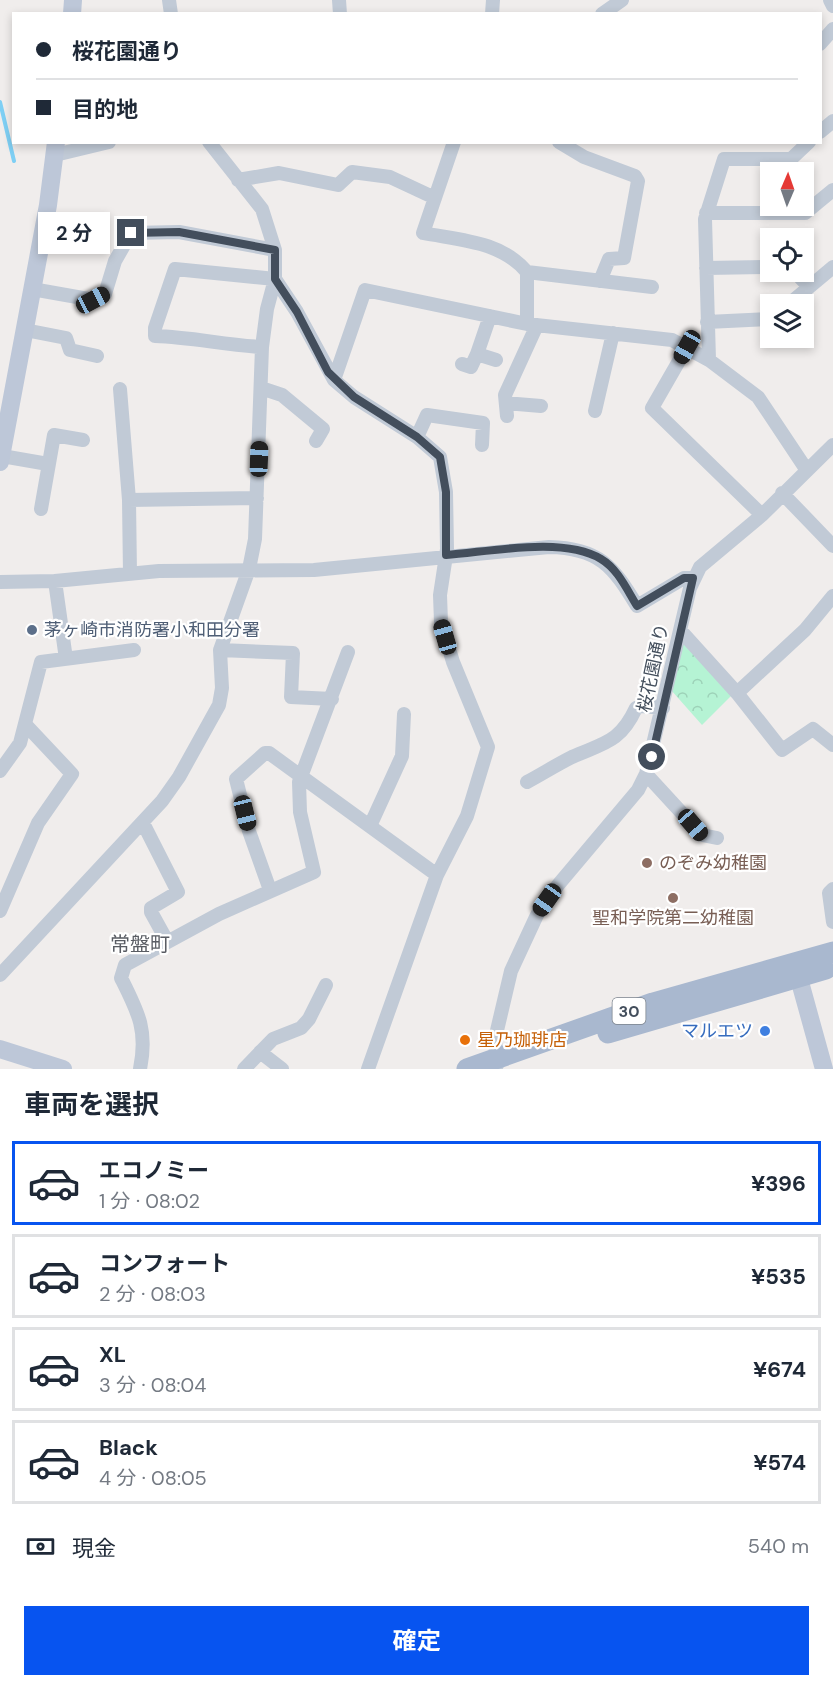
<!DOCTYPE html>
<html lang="ja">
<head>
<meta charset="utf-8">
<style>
	body { margin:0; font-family:"DM Sans","Noto Sans JP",sans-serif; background:#f2f2f3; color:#1f2937; height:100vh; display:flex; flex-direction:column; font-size:22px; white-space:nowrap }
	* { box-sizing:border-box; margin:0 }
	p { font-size:20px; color:#747a83 }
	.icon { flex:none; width:33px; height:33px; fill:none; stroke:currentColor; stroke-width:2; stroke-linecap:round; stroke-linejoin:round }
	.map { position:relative; height:1069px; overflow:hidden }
	.side { display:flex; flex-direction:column; background:#fff; flex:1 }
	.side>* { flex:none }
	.guide { position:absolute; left:12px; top:12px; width:810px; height:132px; border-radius:0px; box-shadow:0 3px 9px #0003; display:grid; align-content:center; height:132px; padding:0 24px; background:#fff }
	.needle { width:39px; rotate:2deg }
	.tools { position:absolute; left:760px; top:162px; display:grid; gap:12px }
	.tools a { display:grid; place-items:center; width:54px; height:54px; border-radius:0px; background:#fff; box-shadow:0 3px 9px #0003; font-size:30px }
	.end { position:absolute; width:27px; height:27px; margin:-14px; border:8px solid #434e5c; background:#fff; box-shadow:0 0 0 3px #fff }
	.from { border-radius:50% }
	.bubble { position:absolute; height:42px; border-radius:0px; background:#fff; box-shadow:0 3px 9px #0003; font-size:20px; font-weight:700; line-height:42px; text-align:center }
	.car { position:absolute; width:18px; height:36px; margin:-18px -9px; border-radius:8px; box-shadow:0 0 4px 2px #0007; background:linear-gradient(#222 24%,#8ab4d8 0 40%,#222 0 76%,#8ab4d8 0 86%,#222 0) }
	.guide b { display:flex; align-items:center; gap:21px; height:57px; font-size:22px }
	.guide b+b { border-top:2px solid #e0e1e3 }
	.guide i { width:15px; height:15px; background:#1f2937 }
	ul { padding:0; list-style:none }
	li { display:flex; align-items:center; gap:18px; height:84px; margin:0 12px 9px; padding:0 12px; border:3px solid #e0e1e3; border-radius:0px }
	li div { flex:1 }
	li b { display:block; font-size:22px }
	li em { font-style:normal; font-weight:700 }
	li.active { border-color:#0754f0 }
	li>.icon { width:54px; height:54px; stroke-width:1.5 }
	h2 { padding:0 24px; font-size:27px; line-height:72px }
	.pay { display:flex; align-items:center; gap:15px; height:66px; padding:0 24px; font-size:22px }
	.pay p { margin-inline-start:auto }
	.action { display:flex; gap:12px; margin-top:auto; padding:12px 24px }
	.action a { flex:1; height:69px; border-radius:0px; background:#0754f0; color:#fff; font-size:24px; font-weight:700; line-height:69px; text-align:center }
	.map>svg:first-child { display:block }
	.forest { fill:url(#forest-crowns) }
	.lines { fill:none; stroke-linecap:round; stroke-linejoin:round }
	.stream { stroke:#7ecff4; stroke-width:4 }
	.street { stroke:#c1cad6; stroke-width:14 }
	.secondary { stroke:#bdc7d8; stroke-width:18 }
	.primary { stroke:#a9b8cf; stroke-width:21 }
	.route { stroke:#434e5c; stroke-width:8 }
	.service-dot { fill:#5c6f8a; stroke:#fff; stroke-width:2 }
	.education-dot { fill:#8d6e63; stroke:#fff; stroke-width:2 }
	.shop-dot { fill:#3f7fe0; stroke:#fff; stroke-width:2 }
	.food-dot { fill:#e8710a; stroke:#fff; stroke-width:2 }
	.labels { text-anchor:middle; stroke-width:4.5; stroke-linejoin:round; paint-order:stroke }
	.shield { fill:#fff; stroke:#7b838d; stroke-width:1.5 }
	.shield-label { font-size:16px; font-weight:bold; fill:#434e5c }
	.service-label { font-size:18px; fill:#4e5e75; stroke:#fff; text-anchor:start }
	.street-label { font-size:18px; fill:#434e5c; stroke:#fff }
	.education-label { font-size:18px; fill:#785e54; stroke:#fff; text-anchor:start }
	.shop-label { font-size:18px; fill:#366cbe; stroke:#fff; text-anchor:end }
	.food-label { font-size:18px; fill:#c56008; stroke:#fff; text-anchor:start }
	.neighbourhood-label { font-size:20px; fill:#595c63; stroke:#fff }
</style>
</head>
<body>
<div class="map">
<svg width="833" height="1069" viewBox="0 0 833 1069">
	<defs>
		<pattern id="forest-crowns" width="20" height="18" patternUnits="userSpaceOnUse" patternTransform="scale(1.5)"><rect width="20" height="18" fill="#b5f3d4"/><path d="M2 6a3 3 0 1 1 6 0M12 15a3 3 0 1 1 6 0" fill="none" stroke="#9dd2b8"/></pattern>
	</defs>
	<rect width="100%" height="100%" fill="#f0edec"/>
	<path class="forest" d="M682 639 733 694 702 725 671 690Z"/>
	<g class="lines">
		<path class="stream" d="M0 102 14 161"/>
		<path class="street" d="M169 0 171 14
			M339 0 340 14
			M830 0 833 6
			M492 14 493 0
			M602 14 622 0
			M820 44 833 29
			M820 132 833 121
			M454 142 423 233C459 240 501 241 527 272V324
			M559 142 584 157 635 176 638 181 624 258 609 259 600 281
			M55 155 109 142
			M238 180 279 173 338 185 352 172 390 177 435 198
			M706 213H805L833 190
			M706 268 771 267
			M527 272 652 287
			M795 272 809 287
			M32 289 94 300 105 294 115 261 131 233 179 232 275 250
			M789 304 833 267
			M490 316 477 354 496 360
			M707 322 771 319
			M25 330 66 338 70 350 97 356
			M262 347C225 345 191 337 155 336V328L175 269 275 279 297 312 334 380 354 397 417 437 440 457 446 492 447 549 440 595 441 622 453 662 488 747 467 816 437 875 368 1069
			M687 347 652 408 762 515
			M709 360 705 219 724 159H791L809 142
			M462 364 471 367 477 354
			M334 380 365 290 527 324 672 340 709 360 758 397 806 469
			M261 388 282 395 323 429 316 441
			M120 389 129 500 130 574
			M506 403 541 406
			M595 411 613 333
			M507 416 505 395 537 325
			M417 437 427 415 483 423 482 445
			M2 456 48 464
			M782 493 833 546
			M129 500 257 498
			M41 509 54 435 83 440
			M55 581 66 659
			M0 582 55 581 159 571 314 570 549 547C599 548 613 566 637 606L684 578H693
			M680 630 737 693 782 750 813 729 833 745
			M220 650 293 653 291 697 332 699
			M737 693 805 630 833 596
			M0 771 20 743 41 662 134 650
			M646 774 702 835 717 838
			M527 782C542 774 556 765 572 757 603 743 620 743 636 708L641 706 663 708
			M143 823 178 892 151 908V912L167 941
			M370 826 402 756 404 714
			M833 889 829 893 833 922
			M270 890 249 831 236 779 265 753H269L437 875
			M0 911 38 823 72 774 25 724
			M0 975 162 801 179 777 219 705 222 688 220 650 249 569 255 539 262 347 267 309 275 279V250L262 209 209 142
			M260 1052 282 1069
			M497 1065 495 1039 511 971 537 915 558 885 638 790 646 774 690 588 700 567 762 515 833 445
			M140 1069C148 1030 138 1012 121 978L125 965 219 914 314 872 300 812 299 782 348 652
			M244 1069 273 1039 301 1028 309 1019 326 985"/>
		<path class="secondary" d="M72 14 73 0
			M0 462 48 205 56 142
			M795 964 824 1069
			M0 1049 63 1069"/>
		<path class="primary" d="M608 1033 826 969
			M467 1069 653 1003 833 952"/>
	</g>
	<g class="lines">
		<path class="route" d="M131 233 179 232 275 250V279L297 312 328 372 354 397 417 437 440 457 446 492V555C489 552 563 536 601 559 618 569 627 590 637 606L684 578H693L652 757"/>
	</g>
	<circle class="service-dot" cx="32" cy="630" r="6"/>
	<g class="education-dot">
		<circle cx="647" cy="863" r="6"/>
		<circle cx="673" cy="898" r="6"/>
	</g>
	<circle class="shop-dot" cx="765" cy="1031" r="6"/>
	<circle class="food-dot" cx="465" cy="1040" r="6"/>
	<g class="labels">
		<rect class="shield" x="612.5" y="998" width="33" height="26" rx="4.5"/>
		<g class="shield-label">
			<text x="629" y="1017">30</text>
		</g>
		<g class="service-label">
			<text x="44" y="636">茅ヶ崎市消防署小和田分署</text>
		</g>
		<g class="street-label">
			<text transform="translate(653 668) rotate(-78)" y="6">桜花園通り</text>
		</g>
		<g class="education-label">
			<text x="659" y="869">のぞみ幼稚園</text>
			<text x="673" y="924" text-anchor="middle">聖和学院第二幼稚園</text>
		</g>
		<g class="shop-label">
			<text x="753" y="1037">マルエツ</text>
		</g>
		<g class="food-label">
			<text x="477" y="1046">星乃珈琲店</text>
		</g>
		<g class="neighbourhood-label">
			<text x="140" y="951">常盤町</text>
		</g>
	</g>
</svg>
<div class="tools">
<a><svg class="needle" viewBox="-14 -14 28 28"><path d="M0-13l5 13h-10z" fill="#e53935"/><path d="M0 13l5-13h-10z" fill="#747a83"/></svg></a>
<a><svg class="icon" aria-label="locate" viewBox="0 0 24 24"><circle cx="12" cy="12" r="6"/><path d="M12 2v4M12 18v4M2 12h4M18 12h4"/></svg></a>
<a><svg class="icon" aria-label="layers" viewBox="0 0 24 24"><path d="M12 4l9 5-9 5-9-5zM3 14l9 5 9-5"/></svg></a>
</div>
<i class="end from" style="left:652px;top:757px"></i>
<i class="end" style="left:131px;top:233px"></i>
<div class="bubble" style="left:38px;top:212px;width:72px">2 分</div>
<i class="car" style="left:93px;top:300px;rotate:62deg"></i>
<i class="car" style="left:687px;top:347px;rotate:209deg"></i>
<i class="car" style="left:259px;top:459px;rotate:2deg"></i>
<i class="car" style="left:445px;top:637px;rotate:344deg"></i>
<i class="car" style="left:245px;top:813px;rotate:166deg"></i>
<i class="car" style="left:693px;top:825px;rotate:139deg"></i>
<i class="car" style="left:547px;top:900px;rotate:215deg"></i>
<div class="guide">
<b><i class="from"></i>桜花園通り</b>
<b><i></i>目的地</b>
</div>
</div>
<section class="side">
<h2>車両を選択</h2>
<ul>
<li class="active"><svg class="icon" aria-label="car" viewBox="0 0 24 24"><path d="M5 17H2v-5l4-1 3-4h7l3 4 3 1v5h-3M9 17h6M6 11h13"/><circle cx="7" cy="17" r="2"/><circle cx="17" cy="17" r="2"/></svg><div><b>エコノミー</b><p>1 分 · 08:02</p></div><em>¥396</em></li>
<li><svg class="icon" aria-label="car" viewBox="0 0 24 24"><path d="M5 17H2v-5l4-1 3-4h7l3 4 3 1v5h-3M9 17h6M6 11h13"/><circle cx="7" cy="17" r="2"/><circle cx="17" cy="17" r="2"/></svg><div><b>コンフォート</b><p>2 分 · 08:03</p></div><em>¥535</em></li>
<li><svg class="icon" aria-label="car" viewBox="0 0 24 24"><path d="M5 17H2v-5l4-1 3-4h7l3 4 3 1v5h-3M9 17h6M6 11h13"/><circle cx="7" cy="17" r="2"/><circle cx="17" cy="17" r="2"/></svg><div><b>XL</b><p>3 分 · 08:04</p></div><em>¥674</em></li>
<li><svg class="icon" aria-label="car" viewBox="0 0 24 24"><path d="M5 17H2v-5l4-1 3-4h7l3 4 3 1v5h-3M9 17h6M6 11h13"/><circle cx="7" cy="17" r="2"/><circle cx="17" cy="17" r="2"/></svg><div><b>Black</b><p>4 分 · 08:05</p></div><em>¥574</em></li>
</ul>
<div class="pay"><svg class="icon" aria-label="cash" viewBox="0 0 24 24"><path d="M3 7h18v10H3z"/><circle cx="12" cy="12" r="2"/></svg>現金<p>540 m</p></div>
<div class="action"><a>確定</a></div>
</section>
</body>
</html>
